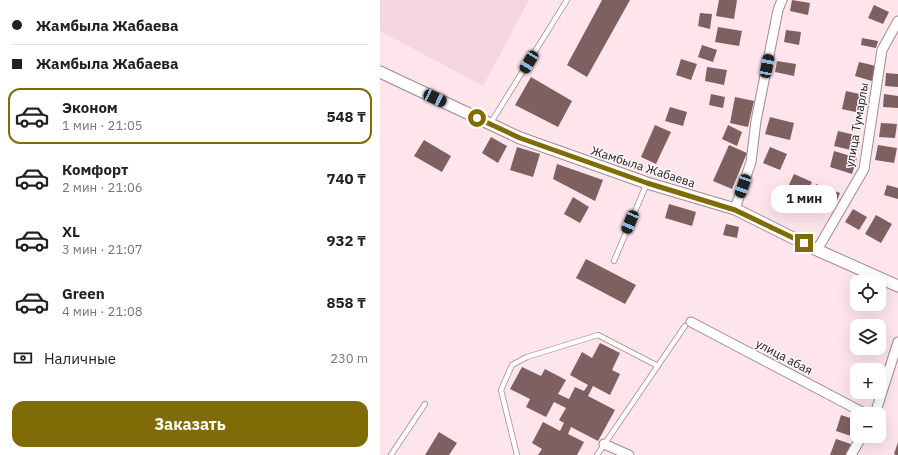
<!DOCTYPE html>
<html lang="ru">
<head>
<meta charset="utf-8">
<style>
	body { margin:0; font-family:"IBM Plex Sans",sans-serif; background:#f2f2f2; color:#222; height:100vh; display:flex; flex-direction:column; font-size:15px; white-space:nowrap }
	* { box-sizing:border-box; margin:0 }
	p { font-size:13px; color:#767676 }
	.icon { flex:none; width:22px; height:22px; fill:none; stroke:currentColor; stroke-width:2; stroke-linecap:round; stroke-linejoin:round }
	.map { position:relative; flex:1; overflow:hidden }
	.sheet { display:flex; flex-direction:column; background:#fff; width:380px }
	.sheet>* { flex:none }
	.banner { display:grid; align-content:center; height:88px; padding:0 12px; background:#fff }
	.buttons { position:absolute; left:470px; top:275px; display:grid; gap:8px }
	.buttons a { display:grid; place-items:center; width:36px; height:36px; border-radius:8px; background:#fff; box-shadow:0 4px 16px #0002; font-size:20px }
	.end { position:absolute; width:18px; height:18px; margin:-9px; border:5px solid #7f6c06; background:#fff; box-shadow:0 0 0 2px #fff }
	.from { border-radius:50% }
	.bubble { position:absolute; height:28px; border-radius:12px; background:#fff; box-shadow:0 4px 16px #0002; font-size:13px; font-weight:700; line-height:28px; text-align:center }
	.car { position:absolute; width:12px; height:24px; margin:-12px -6px; border-radius:5px; box-shadow:0 0 3px 1px #0007; background:linear-gradient(#222 24%,#8ab4d8 0 40%,#222 0 76%,#8ab4d8 0 86%,#222 0) }
	.banner b { display:flex; align-items:center; gap:14px; height:38px; font-size:15px }
	.banner b+b { border-top:1px solid #e0e0e0 }
	.banner i { width:10px; height:10px; background:#222 }
	ul { padding:0; list-style:none }
	li { display:flex; align-items:center; gap:12px; height:56px; margin:0 8px 6px; padding:0 4px; border:2px solid transparent; border-radius:12px }
	li div { flex:1 }
	li b { display:block; font-size:15px }
	li em { font-style:normal; font-weight:700 }
	li.active { border-color:#7f6c06 }
	li>.icon { width:36px; height:36px; stroke-width:1.5 }
	.pay { display:flex; align-items:center; gap:10px; height:44px; padding:0 12px; font-size:15px }
	.pay p { margin-inline-start:auto }
	.action { display:flex; gap:8px; margin-top:auto; padding:8px 12px }
	.action a { flex:1; height:46px; border-radius:12px; background:#7f6c06; color:#fff; font-size:16px; font-weight:700; line-height:46px; text-align:center }
	main { display:flex; flex:1; min-height:0 }
	.map>svg:first-child { display:block }
	.built { fill:#f6d6de }
	.building { fill:#7f6060 }
	.lines { fill:none; stroke-linecap:round; stroke-linejoin:round }
	.service-casing { stroke:#a18b90; stroke-width:6 }
	.minor-casing { stroke:#a18b90; stroke-width:11 }
	.tertiary-casing { stroke:#a18b90; stroke-width:13 }
	.service { stroke:#fff; stroke-width:4.5 }
	.minor { stroke:#fff; stroke-width:9 }
	.tertiary { stroke:#fff; stroke-width:11 }
	.route { stroke:#7f6c06; stroke-width:5 }
	.labels { text-anchor:middle; stroke-width:3; stroke-linejoin:round; paint-order:stroke }
	.street-label { font-size:12px; fill:#20181a; stroke:#fdf8f9 }
</style>
</head>
<body>
<main>
<section class="sheet">
<div class="banner">
<b><i class="from"></i>Жамбыла Жабаева</b>
<b><i></i>Жамбыла Жабаева</b>
</div>
<ul>
<li class="active"><svg class="icon" aria-label="car" viewBox="0 0 24 24"><path d="M5 17H2v-5l4-1 3-4h7l3 4 3 1v5h-3M9 17h6M6 11h13"/><circle cx="7" cy="17" r="2"/><circle cx="17" cy="17" r="2"/></svg><div><b>Эконом</b><p>1 мин · 21:05</p></div><em>548 ₸</em></li>
<li><svg class="icon" aria-label="car" viewBox="0 0 24 24"><path d="M5 17H2v-5l4-1 3-4h7l3 4 3 1v5h-3M9 17h6M6 11h13"/><circle cx="7" cy="17" r="2"/><circle cx="17" cy="17" r="2"/></svg><div><b>Комфорт</b><p>2 мин · 21:06</p></div><em>740 ₸</em></li>
<li><svg class="icon" aria-label="car" viewBox="0 0 24 24"><path d="M5 17H2v-5l4-1 3-4h7l3 4 3 1v5h-3M9 17h6M6 11h13"/><circle cx="7" cy="17" r="2"/><circle cx="17" cy="17" r="2"/></svg><div><b>XL</b><p>3 мин · 21:07</p></div><em>932 ₸</em></li>
<li><svg class="icon" aria-label="car" viewBox="0 0 24 24"><path d="M5 17H2v-5l4-1 3-4h7l3 4 3 1v5h-3M9 17h6M6 11h13"/><circle cx="7" cy="17" r="2"/><circle cx="17" cy="17" r="2"/></svg><div><b>Green</b><p>4 мин · 21:08</p></div><em>858 ₸</em></li>
</ul>
<div class="pay"><svg class="icon" aria-label="cash" viewBox="0 0 24 24"><path d="M3 7h18v10H3z"/><circle cx="12" cy="12" r="2"/></svg>Наличные<p>230 m</p></div>
<div class="action"><a>Заказать</a></div>
</section>
<div class="map">
<svg width="518" height="455" viewBox="0 0 518 455">
	<rect width="100%" height="100%" fill="#fde5eb"/>
	<path class="built" d="M0 0H149L103 86 0 31Z"/>
	<path class="building" d="M222 0H250L207 77 187 65Z
		M339 0H357L354 19 336 16Z
		M412 0 430 3 428 15 410 11Z
		M494 5 509 12 503 24 488 18Z
		M320 13 332 14 330 29 318 26Z
		M338 27 362 31 359 46 335 42Z
		M406 30 421 32 419 45 404 42Z
		M482 38 498 41 496 48 481 45Z
		M322 45 337 50 333 62 318 57Z
		M301 59 317 64 311 80 296 75Z
		M397 61 416 64 414 76 395 72Z
		M479 62 496 66 492 81 475 76Z
		M327 67 347 70 344 85 325 81Z
		M506 73 518 74V87L505 86Z
		M151 77 192 101 178 127 135 105Z
		M466 91 484 95 480 113 462 109Z
		M331 94 345 97 343 108 329 105Z
		M504 94 518 96V108L503 107Z
		M355 97 374 101 368 127 350 123Z
		M290 107 307 112 303 126 285 121Z
		M390 117 414 123 410 140 385 134Z
		M501 123 517 124 515 138 499 137Z
		M275 125 291 132 276 164 261 157Z
		M348 125 362 132 357 146 342 139Z
		M458 131 479 136 475 151 454 146Z
		M111 137 127 146 118 163 102 153Z
		M44 140 71 156 62 172 34 156Z
		M349 145 367 153 352 189 333 181Z
		M498 145 517 148 514 163 495 160Z
		M137 147 160 154 153 177 130 170Z
		M390 147 407 154 400 170 383 163Z
		M454 151 477 158 472 174 450 167Z
		M177 164 223 180 215 201 173 179Z
		M414 174 432 182 424 199 406 191Z
		M436 184 460 193 454 208 430 198Z
		M507 185 518 188V199L504 195Z
		M193 197 209 207 200 223 184 214Z
		M289 204 316 212 312 226 285 218Z
		M473 209 487 217 479 230 465 222Z
		M496 215 512 224 501 243 485 234Z
		M346 224 359 227 357 238 343 235Z
		M206 259 256 285 245 304 196 278Z
		M220 343 240 353 232 370 240 374 230 395 213 386 208 396 235 410 218 441 191 427 188 434 204 442 197 455H158L162 449 152 443 163 422 180 431 184 423 179 420 186 408 174 402 166 417 146 407 150 399 130 389 142 367 161 376 165 369 186 380 178 394 189 399 195 387 204 391 208 385 190 375 202 352 212 358Z
		M461 415 476 420 471 436 456 431Z
		M59 432 77 443 69 455H45Z
		M456 439 471 444 467 455H450Z
		M518 442V455H516L514 454Z"/>
	<g class="lines">
		<defs>
			<path id="service" d="M110 124 187 0
				M234 261 267 183
				M11 455 45 404
				M137 455 121 390 132 365 147 357 218 335 278 366
				M217 455 305 326"/>
			<path id="minor" d="M355 209 371 162 376 121 398 10 402 0
				M437 250 484 169 502 50 518 21
				M311 322 486 414
				M495 414 518 342
				M224 444 249 455
				M471 455 482 436"/>
			<path id="tertiary" d="M0 72 140 138 267 183 355 209 437 250 518 286"/>
		</defs>
		<use href="#service" class="service-casing"/>
		<use href="#minor" class="minor-casing"/>
		<use href="#tertiary" class="tertiary-casing"/>
		<use href="#service" class="service"/>
		<use href="#minor" class="minor"/>
		<use href="#tertiary" class="tertiary"/>
	</g>
	<g class="lines">
		<path class="route" d="M97 118 140 138 267 183 355 210 424 243"/>
	</g>
	<g class="labels">
		<g class="street-label">
			<text transform="translate(477 125) rotate(-80)" y="4">улица Тумарлы</text>
			<text transform="translate(263 167) rotate(18)" y="4">Жамбыла Жабаева</text>
			<text transform="translate(404 357) rotate(28)" y="4">улица абая</text>
		</g>
	</g>
</svg>
<div class="buttons">
<a><svg class="icon" aria-label="locate" viewBox="0 0 24 24"><circle cx="12" cy="12" r="6"/><path d="M12 2v4M12 18v4M2 12h4M18 12h4"/></svg></a>
<a><svg class="icon" aria-label="layers" viewBox="0 0 24 24"><path d="M12 4l9 5-9 5-9-5zM3 14l9 5 9-5"/></svg></a>
<a>+</a>
<a>−</a>
</div>
<i class="end from" style="left:97px;top:118px"></i>
<i class="end" style="left:424px;top:243px"></i>
<div class="bubble" style="left:391px;top:185px;width:66px">1 мин</div>
<i class="car" style="left:149px;top:62px;rotate:211deg"></i>
<i class="car" style="left:387px;top:66px;rotate:11deg"></i>
<i class="car" style="left:55px;top:98px;rotate:115deg"></i>
<i class="car" style="left:363px;top:186px;rotate:199deg"></i>
<i class="car" style="left:250px;top:222px;rotate:203deg"></i>
</div>
</main>
</body>
</html>
